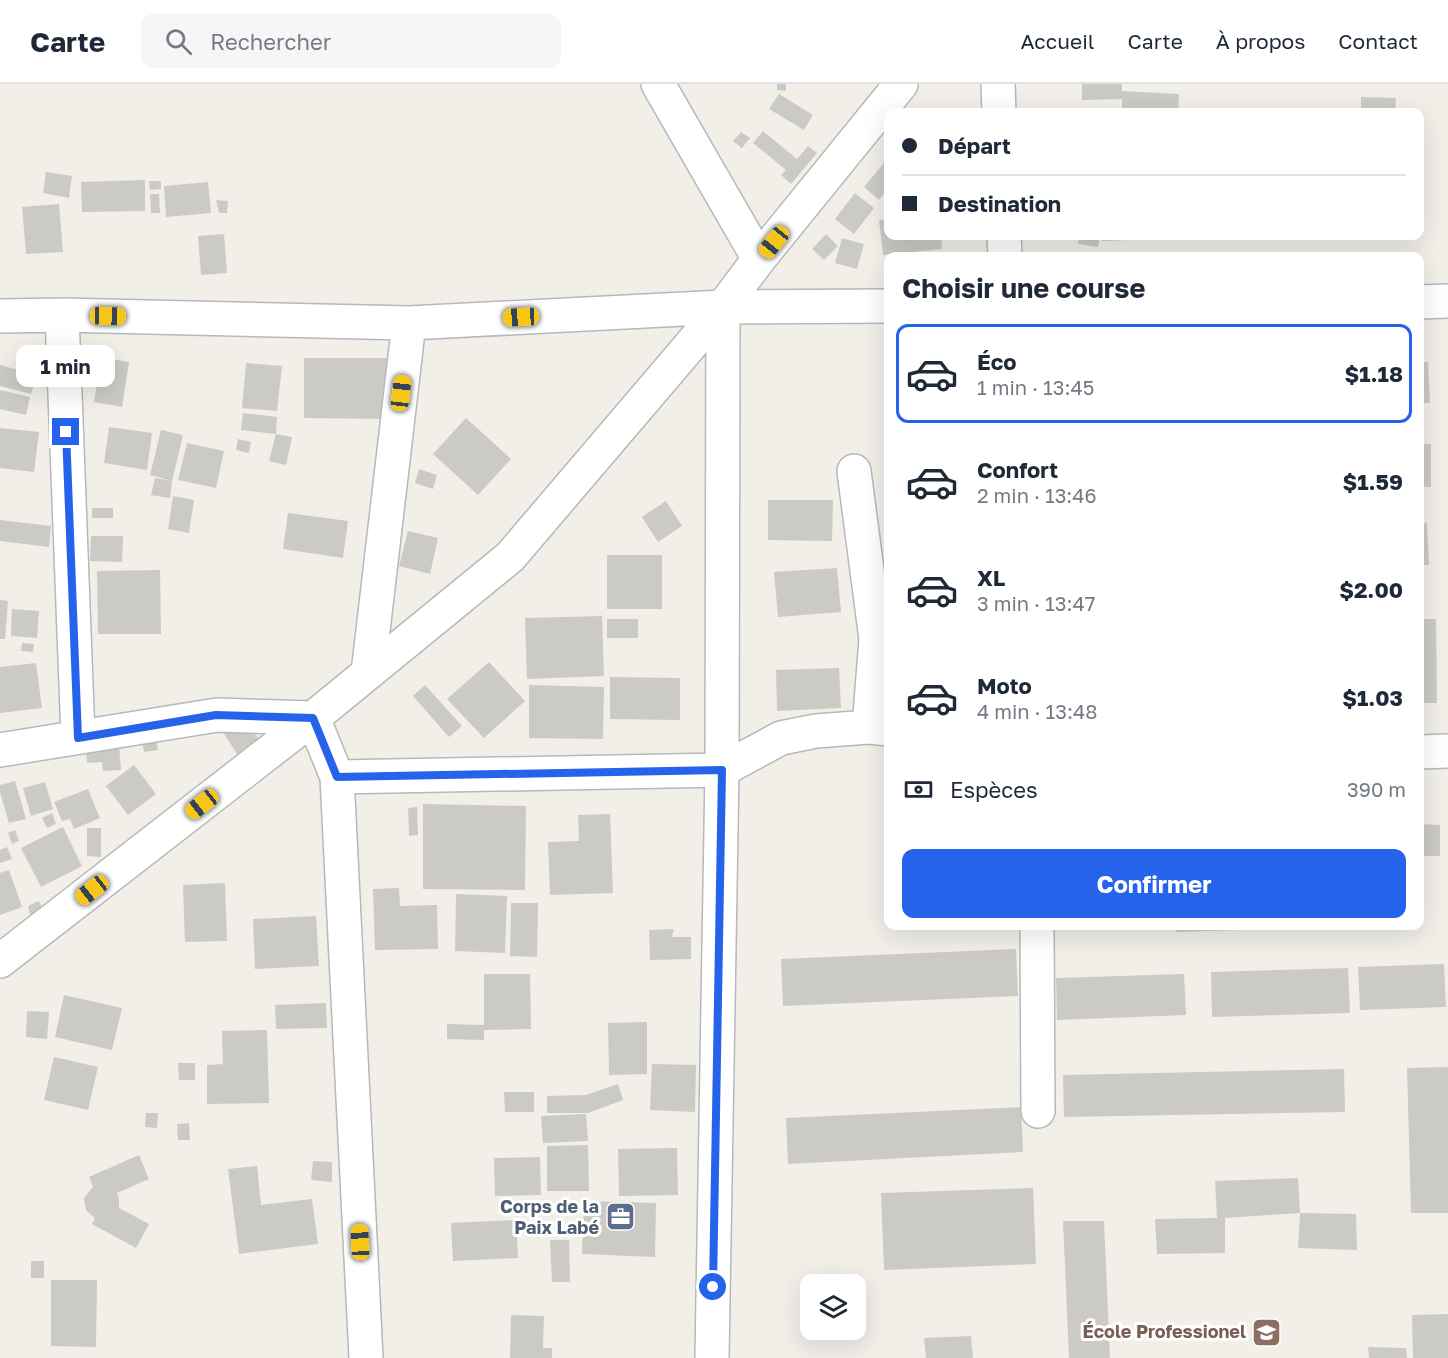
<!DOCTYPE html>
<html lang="fr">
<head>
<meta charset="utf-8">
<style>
	body { margin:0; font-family:"Golos Text",sans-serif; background:#f6f6f7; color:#1f2937; height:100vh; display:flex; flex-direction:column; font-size:22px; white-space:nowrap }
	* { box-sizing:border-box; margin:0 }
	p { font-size:20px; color:#747a83 }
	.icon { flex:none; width:33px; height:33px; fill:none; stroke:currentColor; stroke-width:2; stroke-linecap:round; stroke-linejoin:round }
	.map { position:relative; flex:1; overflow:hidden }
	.panel { position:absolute; left:884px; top:168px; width:540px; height:678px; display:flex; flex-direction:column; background:#fff; border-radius:12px; box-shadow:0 6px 24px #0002 }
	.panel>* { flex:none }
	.top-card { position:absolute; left:884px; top:24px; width:540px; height:132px; border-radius:12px; box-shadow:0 6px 24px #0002; display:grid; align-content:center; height:132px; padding:0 18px; background:#fff }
	.buttons { position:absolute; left:800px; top:1190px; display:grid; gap:12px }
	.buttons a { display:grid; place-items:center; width:66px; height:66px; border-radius:12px; background:#fff; box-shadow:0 6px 24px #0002; font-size:30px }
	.end { position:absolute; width:27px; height:27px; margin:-14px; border:8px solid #2563eb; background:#fff; box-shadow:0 0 0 3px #fff }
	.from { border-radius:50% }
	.bubble { position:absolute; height:42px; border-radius:12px; background:#fff; box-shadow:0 6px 24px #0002; font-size:20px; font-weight:700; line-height:42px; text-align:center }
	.car { position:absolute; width:18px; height:36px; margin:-18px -9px; border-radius:8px; box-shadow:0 0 4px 2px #0007; background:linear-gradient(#f5c518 24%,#345 0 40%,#f5c518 0 76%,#345 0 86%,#f5c518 0) }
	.top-card b { display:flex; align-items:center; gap:21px; height:57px; font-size:22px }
	.top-card b+b { border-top:2px solid #e0e1e3 }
	.top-card i { width:15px; height:15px; background:#1f2937 }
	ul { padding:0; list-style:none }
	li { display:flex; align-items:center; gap:18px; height:99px; margin:0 12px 9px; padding:0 6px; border:3px solid transparent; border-radius:12px }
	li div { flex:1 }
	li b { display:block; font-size:22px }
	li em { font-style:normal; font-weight:700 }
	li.current { border-color:#2563eb }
	li>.icon { width:54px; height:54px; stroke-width:1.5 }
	h2 { padding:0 18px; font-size:27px; line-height:72px }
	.pay { display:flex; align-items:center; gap:15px; height:66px; padding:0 18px; font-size:22px }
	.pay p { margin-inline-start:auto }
	.cta { display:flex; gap:12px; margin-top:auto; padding:12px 18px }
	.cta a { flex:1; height:69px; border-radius:12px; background:#2563eb; color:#fff; font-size:24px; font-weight:700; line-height:69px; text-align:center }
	header { display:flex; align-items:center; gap:36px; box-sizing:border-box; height:84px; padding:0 30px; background:#fff; border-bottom:2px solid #e0e1e3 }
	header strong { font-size:28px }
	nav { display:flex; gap:33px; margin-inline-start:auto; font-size:21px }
	.search { width:420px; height:54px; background:#f6f6f7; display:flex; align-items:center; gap:15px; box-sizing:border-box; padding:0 21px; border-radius:12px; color:#747a83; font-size:22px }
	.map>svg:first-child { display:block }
	.building { fill:#cccac5 }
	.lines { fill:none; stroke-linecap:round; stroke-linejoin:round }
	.minor-casing { stroke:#b5b8bc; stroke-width:36 }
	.minor { stroke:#fff; stroke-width:33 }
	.route { stroke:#2563eb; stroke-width:8 }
	.labels { text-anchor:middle; stroke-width:6; stroke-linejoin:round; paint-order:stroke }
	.service-label { font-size:18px; font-weight:bold; fill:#4e5e75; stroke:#fff; text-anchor:end }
	.education-label { font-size:18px; font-weight:bold; fill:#785e54; stroke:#fff; text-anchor:end }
</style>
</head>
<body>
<header>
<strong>Carte</strong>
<div class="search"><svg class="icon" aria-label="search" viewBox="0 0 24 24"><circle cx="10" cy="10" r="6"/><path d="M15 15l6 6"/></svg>Rechercher</div>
<nav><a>Accueil</a><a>Carte</a><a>À propos</a><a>Contact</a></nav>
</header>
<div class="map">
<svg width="1448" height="1274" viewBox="0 0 1448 1274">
	<rect width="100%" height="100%" fill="#f1efe8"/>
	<path class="building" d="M777 0H786V7L777 6Z
		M1082 0H1122V7L1179 10 1178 28H1122V15L1082 16Z
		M779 10 813 31 804 46 769 25Z
		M1361 13 1396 14 1395 28H1361Z
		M763 47 797 75 808 62 817 69 791 100 781 91 786 86 753 59Z
		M741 48 750 54 742 64 733 57Z
		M888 74V105L879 116 864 103Z
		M46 88 72 92 69 114 43 109Z
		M145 96V127L82 128 81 98Z
		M149 97H161V105L150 106Z
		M208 98 211 129 166 133 164 102Z
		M855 109 874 124 854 150 835 135Z
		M150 110H159L160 129H151Z
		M216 116 228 117 227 129H219Z
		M59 120 63 168 26 170 22 123Z
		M888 135V152H941L942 165 883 171 879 136Z
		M224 150 227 189 201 191 198 152Z
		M826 150 838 162 824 176 812 165Z
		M1079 152H1100L1098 163 1078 160Z
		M1102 152H1124V156L1102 157Z
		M842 154 864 160 857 185 835 179Z
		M101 273 129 278 122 323 94 318Z
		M304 274H389V335L304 334Z
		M1419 278H1428L1430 319H1419Z
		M246 279 282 282 277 327 242 324Z
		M0 281 37 291 31 310 0 302Z
		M0 306 30 313 26 331 0 325Z
		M243 329 277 333 276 350 241 346Z
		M466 334 511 375 478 411 433 370Z
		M109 343 152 349 147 386 104 379Z
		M0 344 39 348 34 388 0 384Z
		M161 346 183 351 172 397 150 391Z
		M276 350 292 353 286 381 269 377Z
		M238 355 251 358 249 369 236 366Z
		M187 359 224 367 216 404 178 396Z
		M1419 360H1431V403H1419Z
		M419 385 437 391 433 405 415 399Z
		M155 394 172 397 170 414 151 411Z
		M173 412 194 416 189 449 168 445Z
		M768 416H833L832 457 768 456Z
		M666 417 682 442 658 458 642 433Z
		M92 424H113V434H92Z
		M288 429 348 437 343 474 283 465Z
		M0 436 51 442 49 463 0 457Z
		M1427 439 1429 481H1419V440Z
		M408 447 438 454 430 490 399 482Z
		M91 452H123L122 478 90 477Z
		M607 471H662V525H607Z
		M837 484 841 528 778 533 774 488Z
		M160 486 161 550H98L97 487Z
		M0 516 8 517 5 555H0Z
		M12 525 39 527 37 554 11 552Z
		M602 532 604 592 527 595 525 534Z
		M607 535H638V554H607Z
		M1419 535H1436L1437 619H1419Z
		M22 559 34 560 33 568 21 567Z
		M489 578 525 617 484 654 447 615Z
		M36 579 42 624 0 629V583Z
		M839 584 841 624 777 627 776 586Z
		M610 593 680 594V636L610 635Z
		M425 601 462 642 449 653 413 612Z
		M529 601 604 603 603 655 529 654Z
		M251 645 263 660 239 673 223 648Z
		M156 654 158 666 144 668 142 656Z
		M119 661 121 686 103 687 102 678 87 679 86 664Z
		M134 681 156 710 128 731 106 702Z
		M15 697 26 735 9 739 0 708V701Z
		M45 698 53 725 31 732 23 704Z
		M88 705 100 734 74 745 70 735 62 737 54 718Z
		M423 720 526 722 525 806 423 805Z
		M417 723 418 751 409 752 408 724Z
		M52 729 56 740 47 744 42 734Z
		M610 730 613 809 550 811 548 758 579 757 578 731Z
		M1419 740 1440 741V772H1419Z
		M63 743 82 782 41 803 21 764Z
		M87 744H101V773L87 772Z
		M15 746 19 757 12 760 8 749Z
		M7 763 12 775 0 779V766Z
		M9 786 22 823 0 831V789Z
		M225 799 227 857 185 858 183 801Z
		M399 804 400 822 437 821 438 865 375 866 373 805Z
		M456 810 507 812 505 869 455 867Z
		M39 817 45 831 32 840 28 822Z
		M511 819H538L537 873 510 872Z
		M316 832 319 882 255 885 253 835Z
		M1176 842H1239V846L1176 848Z
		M674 845 672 853H691V875L650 876 649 846Z
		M1016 865 1018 912 783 922 781 875Z
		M1444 880 1446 923 1360 926 1358 883Z
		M1348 884 1350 929 1212 933 1211 888Z
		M484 890H530L531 945 484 946V956L447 955V940L484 941Z
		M1184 890 1186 931 1057 936 1056 894Z
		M64 911 122 924 112 966 55 953Z
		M326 919 327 944 276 945 275 921Z
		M27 927 49 928 47 955 26 953Z
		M647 938V990L609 991 608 939Z
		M267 946 269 1019 207 1020V981L223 980 222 947Z
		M54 973 98 983 88 1026 44 1016Z
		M178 979H195V996H179Z
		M652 980 696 981 695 1028 650 1026Z
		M1448 983V1129H1411L1407 984Z
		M1344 985 1345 1028 1064 1033 1063 991Z
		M618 1000 623 1016 588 1029H547V1012L586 1011Z
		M504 1008H534V1028H505Z
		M1021 1023 1023 1068 788 1080 786 1034Z
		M146 1029H158L157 1044 145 1043Z
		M586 1030 588 1057 543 1059 541 1032Z
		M189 1039 190 1056H178L177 1040Z
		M588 1061 589 1107H547V1062Z
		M677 1064 678 1111 619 1112 618 1065Z
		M139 1071 149 1095 117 1109 119 1114V1124L149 1140 136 1164 92 1140 95 1134 86 1126 84 1114 93 1103 89 1093Z
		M540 1073 541 1111 495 1112 494 1074Z
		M313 1077 332 1078V1098L311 1096Z
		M257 1082 261 1121 312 1115 318 1160 239 1170 228 1085Z
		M1298 1094 1300 1129 1225 1134V1169L1157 1170 1155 1135 1217 1134 1215 1097Z
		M1033 1104 1036 1180 884 1186 881 1109Z
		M584 1117 656 1119 655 1173 582 1170Z
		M1300 1129 1356 1130 1357 1166 1298 1164Z
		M516 1136 518 1174 453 1177 451 1139Z
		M1063 1137H1104L1110 1274H1069Z
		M550 1156H569L570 1198H552Z
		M31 1177H44V1194H31Z
		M51 1196H97L96 1263 51 1262Z
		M1448 1230V1274H1413L1412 1231Z
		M511 1231 544 1232 543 1264H552V1274H510Z
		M971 1252 973 1274H926L924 1254Z
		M1368 1263 1406 1264 1407 1274H1369Z"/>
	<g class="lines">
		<defs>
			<path id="minor" d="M658 0 759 175
				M998 0 999 28
				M1004 152 1005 172
				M1419 218 1448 217
				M62 231 78 653
				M0 232 62 231 409 239 723 223 888 222
				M854 387 876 555 869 643
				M368 589 409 239
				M0 666 217 631 313 634 337 693 366 1274
				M1419 668 1448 667
				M337 693 722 686 781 654 816 647 869 643 888 645
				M1037 842 1038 1027
				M0 877 313 634 510 473 723 223 759 175 901 0
				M712 1274 722 686 723 223"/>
		</defs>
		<use href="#minor" class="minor-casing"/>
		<use href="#minor" class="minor"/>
	</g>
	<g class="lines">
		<path class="route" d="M66 348 78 654 216 631 313 634 337 693 722 686 713 1203"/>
	</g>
	<defs>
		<symbol id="office-square" viewBox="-11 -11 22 22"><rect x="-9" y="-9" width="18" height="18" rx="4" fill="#5c6f8a" stroke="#fff"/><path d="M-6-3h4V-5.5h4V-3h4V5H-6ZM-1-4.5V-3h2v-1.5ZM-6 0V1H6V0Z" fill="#fff"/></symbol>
		<symbol id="school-square" viewBox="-11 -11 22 22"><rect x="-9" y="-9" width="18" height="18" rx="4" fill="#8d6e63" stroke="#fff"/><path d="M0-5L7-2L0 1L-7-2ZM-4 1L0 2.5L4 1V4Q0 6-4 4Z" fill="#fff"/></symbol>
	</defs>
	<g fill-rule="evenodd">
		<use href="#office-square" x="604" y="1116" width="33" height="33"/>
		<use href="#school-square" x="1250" y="1232" width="33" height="33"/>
	</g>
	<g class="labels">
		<g class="service-label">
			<text x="599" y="1129">Corps de la<tspan x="599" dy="21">Paix Labé</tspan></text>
		</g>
		<g class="education-label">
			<text x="1246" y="1254">École Professionel</text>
		</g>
	</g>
</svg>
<div class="buttons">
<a><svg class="icon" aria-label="layers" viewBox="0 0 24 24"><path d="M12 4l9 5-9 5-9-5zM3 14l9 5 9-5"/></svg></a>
</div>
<i class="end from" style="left:713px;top:1203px"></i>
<i class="end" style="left:66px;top:348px"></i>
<div class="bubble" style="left:16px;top:261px;width:99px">1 min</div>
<i class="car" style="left:774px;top:158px;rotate:219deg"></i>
<i class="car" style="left:108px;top:232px;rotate:91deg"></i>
<i class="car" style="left:521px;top:233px;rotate:267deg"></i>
<i class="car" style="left:401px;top:309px;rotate:7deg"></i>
<i class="car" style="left:202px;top:720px;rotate:232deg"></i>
<i class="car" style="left:92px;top:806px;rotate:232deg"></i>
<i class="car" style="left:360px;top:1158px;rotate:357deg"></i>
<div class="top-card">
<b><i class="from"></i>Départ</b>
<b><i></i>Destination</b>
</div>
<section class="panel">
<h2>Choisir une course</h2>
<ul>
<li class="current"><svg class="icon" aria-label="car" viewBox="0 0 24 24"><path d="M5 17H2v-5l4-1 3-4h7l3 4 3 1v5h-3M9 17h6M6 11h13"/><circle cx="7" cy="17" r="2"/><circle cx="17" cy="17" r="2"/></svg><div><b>Éco</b><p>1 min · 13:45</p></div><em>$1.18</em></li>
<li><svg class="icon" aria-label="car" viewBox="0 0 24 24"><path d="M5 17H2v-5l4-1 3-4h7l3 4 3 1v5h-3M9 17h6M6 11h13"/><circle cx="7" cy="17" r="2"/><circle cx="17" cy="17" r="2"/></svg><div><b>Confort</b><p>2 min · 13:46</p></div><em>$1.59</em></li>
<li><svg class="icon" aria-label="car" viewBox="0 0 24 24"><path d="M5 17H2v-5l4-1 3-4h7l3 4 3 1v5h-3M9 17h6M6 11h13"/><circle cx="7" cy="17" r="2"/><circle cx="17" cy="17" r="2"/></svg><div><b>XL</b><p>3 min · 13:47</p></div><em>$2.00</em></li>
<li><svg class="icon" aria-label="car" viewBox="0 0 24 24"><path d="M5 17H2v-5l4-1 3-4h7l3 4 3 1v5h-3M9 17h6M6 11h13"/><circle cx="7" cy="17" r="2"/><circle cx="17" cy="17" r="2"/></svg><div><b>Moto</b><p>4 min · 13:48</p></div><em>$1.03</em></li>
</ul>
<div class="pay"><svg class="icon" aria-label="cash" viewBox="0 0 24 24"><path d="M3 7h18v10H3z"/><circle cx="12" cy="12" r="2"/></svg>Espèces<p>390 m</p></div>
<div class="cta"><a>Confirmer</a></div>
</section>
</div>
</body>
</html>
